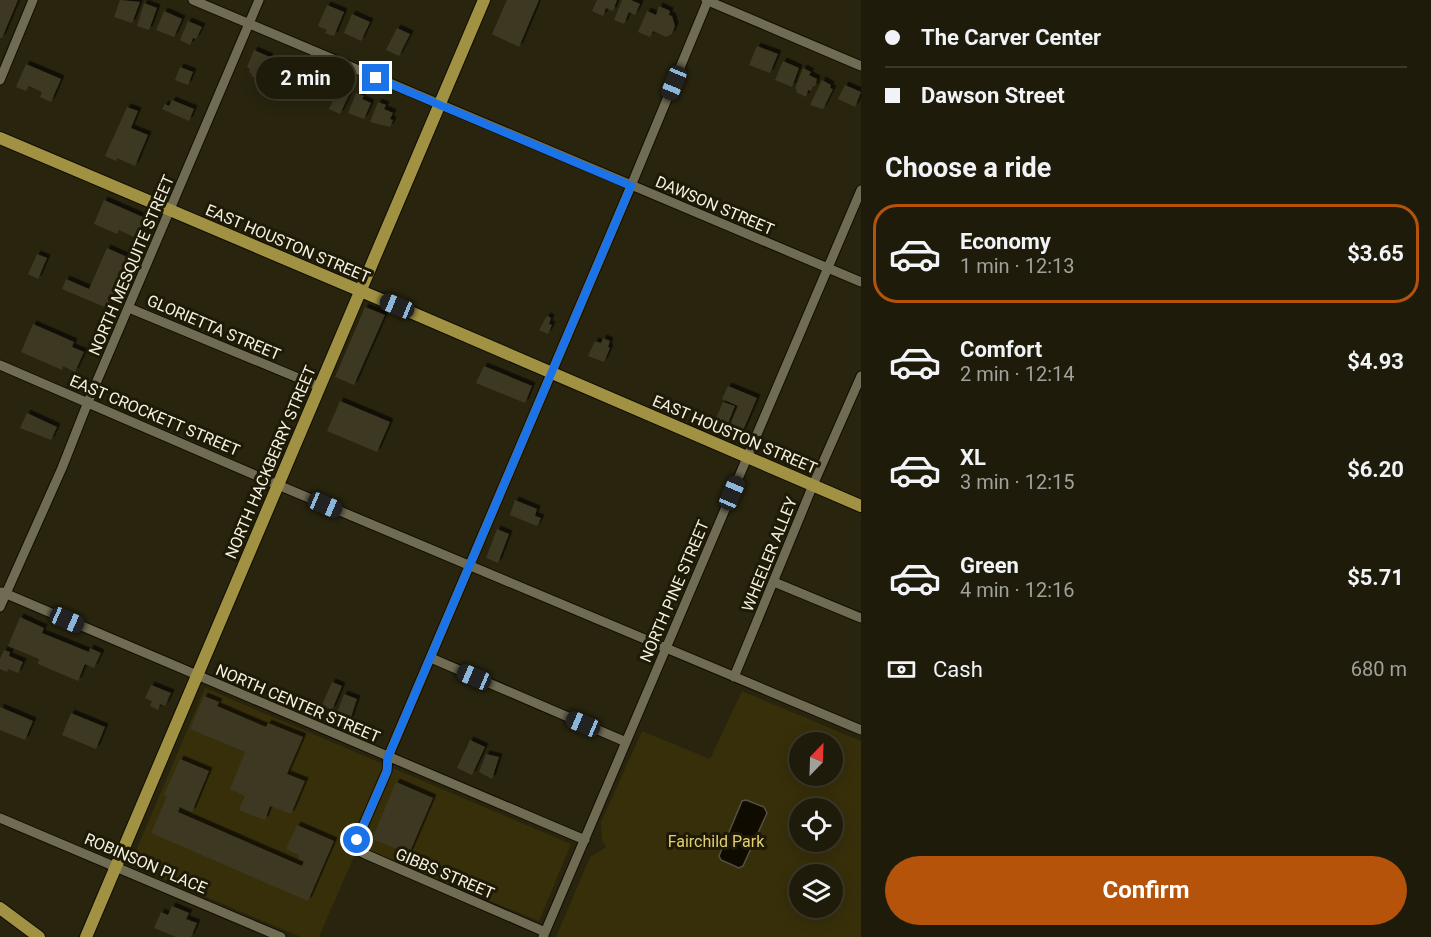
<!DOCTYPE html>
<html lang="en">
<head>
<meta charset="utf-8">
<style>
	body { margin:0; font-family:Roboto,sans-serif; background:#2b2818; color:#f1f3f6; height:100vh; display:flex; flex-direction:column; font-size:22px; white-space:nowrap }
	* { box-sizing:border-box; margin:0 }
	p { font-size:20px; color:#a1a19c }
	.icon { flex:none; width:33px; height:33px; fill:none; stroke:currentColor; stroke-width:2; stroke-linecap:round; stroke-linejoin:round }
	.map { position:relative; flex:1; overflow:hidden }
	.panel { display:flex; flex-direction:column; background:#1e1b0a; width:570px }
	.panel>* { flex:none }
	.banner { display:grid; align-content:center; height:132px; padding:0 24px; background:#1e1b0a }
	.needle { width:39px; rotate:23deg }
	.buttons { position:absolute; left:789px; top:732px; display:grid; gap:12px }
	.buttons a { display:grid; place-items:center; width:54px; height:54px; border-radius:50%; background:#1e1b0a; box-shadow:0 3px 15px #0003,0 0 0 2px #3c392b; font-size:30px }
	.end { position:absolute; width:27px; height:27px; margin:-14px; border:8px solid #1a73e8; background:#fff; box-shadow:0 0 0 3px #fff }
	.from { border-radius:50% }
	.bubble { position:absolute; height:42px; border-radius:21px; background:#1e1b0a; box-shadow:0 3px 15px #0003,0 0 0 2px #3c392b; font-size:20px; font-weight:700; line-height:42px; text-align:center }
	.car { position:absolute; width:18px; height:36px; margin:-18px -9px; border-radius:8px; box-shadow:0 0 4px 2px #0007; background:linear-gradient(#222 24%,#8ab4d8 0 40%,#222 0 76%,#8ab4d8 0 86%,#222 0) }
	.banner b { display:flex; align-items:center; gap:21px; height:57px; font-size:22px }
	.banner b+b { border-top:2px solid #3c392b }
	.banner i { width:15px; height:15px; background:#f1f3f6 }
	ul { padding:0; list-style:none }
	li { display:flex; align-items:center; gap:18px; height:99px; margin:0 12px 9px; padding:0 12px; border:3px solid transparent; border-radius:24px }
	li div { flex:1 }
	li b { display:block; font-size:22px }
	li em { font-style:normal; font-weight:700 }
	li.current { border-color:#b45309 }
	li>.icon { width:54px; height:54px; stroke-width:1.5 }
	h2 { padding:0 24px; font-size:27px; line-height:72px }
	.pay { display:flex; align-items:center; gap:15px; height:66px; padding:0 24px; font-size:22px }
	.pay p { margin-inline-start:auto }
	.primary-button { display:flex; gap:12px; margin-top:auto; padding:12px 24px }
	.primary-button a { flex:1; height:69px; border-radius:36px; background:#b45309; color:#fff; font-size:24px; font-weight:700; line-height:69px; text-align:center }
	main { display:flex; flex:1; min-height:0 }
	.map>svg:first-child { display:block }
	.green { fill:#372f0a; fill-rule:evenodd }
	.water { fill:#0f0b00; stroke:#545044; stroke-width:1.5 }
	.building { fill:#3d3822; filter:url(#shadow) }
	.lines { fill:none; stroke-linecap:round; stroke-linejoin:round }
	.minor-casing { stroke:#110d00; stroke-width:11 }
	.major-casing { stroke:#110d00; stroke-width:14 }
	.minor { stroke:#706b53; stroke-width:9 }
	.major { stroke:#a19243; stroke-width:12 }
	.route { stroke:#1a73e8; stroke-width:8 }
	.labels { text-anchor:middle; stroke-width:6; stroke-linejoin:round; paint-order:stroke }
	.street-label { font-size:16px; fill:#f4f2e4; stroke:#1f1a05 }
	.park-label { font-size:16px; fill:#e2cf73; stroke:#1f1a05 }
</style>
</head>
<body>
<main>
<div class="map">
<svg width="861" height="937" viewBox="0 0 861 937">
	<defs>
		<filter id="shadow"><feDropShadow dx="3.5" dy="-3.5" stdDeviation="0" flood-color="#0009"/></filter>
	</defs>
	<rect width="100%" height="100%" fill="#28240e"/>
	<path class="green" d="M205 688 571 844 539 921 358 847 319 937H301L130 865Z
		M742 691 861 741V937H556L590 857 606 847 602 840 601 822 642 731 710 759ZM800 742H832V776H800ZM800 808H832V842H800ZM800 874H832V908H800Z"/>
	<path class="water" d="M746 800 764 807 767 813 743 866 739 868 721 860 719 856 742 801Z"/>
	<path class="building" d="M0 0H18L2 38H0Z
		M120 0 140 2 132 23 114 17Z
		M507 0H539L519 47 492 34Z
		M597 0H617L613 11 606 8 603 16 592 11Z
		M622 0H631L640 4 635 15 629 12 624 24 614 20Z
		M144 3 157 8 149 30 137 26Z
		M327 5 344 12 334 36 325 33 327 30 318 26Z
		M659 6 670 11 669 15 672 16 675 26 672 34 666 37 653 31 650 37 638 32 647 11 656 15Z
		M164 11 182 19 174 37 156 30Z
		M352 14 370 22 361 41 344 33Z
		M188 21 202 27 196 39 193 38 190 45 180 40Z
		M397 28 410 34 399 56 386 50Z
		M757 46 778 54 770 73 749 65Z
		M254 50 270 57 263 75H261L259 79 251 76 252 74 249 72 250 69 247 67Z
		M783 61 799 68 792 87 775 80Z
		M26 64 61 79 51 102 40 97 42 92 29 86 26 91 16 87Z
		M299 66 313 72 304 94 289 88Z
		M180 67 193 72 188 85 175 80Z
		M803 68 811 72 809 75 817 79 815 87 813 86 811 91 808 90 806 97 796 92 797 89H795Z
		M314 75 321 78 311 99 305 96Z
		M822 80 831 85 830 88 833 89 823 109 810 105Z
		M336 84 351 91 340 114 329 109 333 101 328 99Z
		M845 85 861 92 855 107 838 99Z
		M356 93 364 96 362 99 371 103 364 119 348 113Z
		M172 100 194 109 189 121 162 109 165 104 169 106Z
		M378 102 386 105 384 109 393 113 390 119 393 120 390 127 370 122Z
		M127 107 138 111 131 128 148 135 135 166 117 158 116 161 105 156Z
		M104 200 145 218 136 238 119 230 117 234 94 224Z
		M107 248 134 260 116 302 111 300 107 308 62 289 66 279 89 289Z
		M37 254 47 258 38 279 28 274Z
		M365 307 385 315 354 385 335 377Z
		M547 316 551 318 549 324 552 325 548 334 539 330Z
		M33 324 74 342 72 347 84 352 75 372 63 366 62 370 21 352Z
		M603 338 610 341 608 347 610 348 604 362 588 356 595 341 601 343Z
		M484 366 532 386 525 403 476 383Z
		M728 386 757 398 742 433 729 427 738 406 722 399Z
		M340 401 390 422 377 452 327 431Z
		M723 402 735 406 727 426 715 421Z
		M27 413 57 427 51 440 20 428Z
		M515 500 537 509 535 516 541 518 537 526 510 515Z
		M497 529 509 534 498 563 486 558Z
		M20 617 44 628 42 633 89 652 90 648 101 653 94 668 85 664 78 681 38 664 39 659 8 646Z
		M4 650 10 652 9 656 23 662 18 673 8 669 7 672 0 669V659Z
		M332 682 342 686 332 710 322 705Z
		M151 685 171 693 165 706 160 704 158 710 150 706 152 701 145 698Z
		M344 694 357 699 350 720 341 717 342 715 337 713Z
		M204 696 219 702 217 706 266 727 268 723 303 737 287 774 305 781 291 814 270 806 265 820 239 810 245 796 230 789 245 752 190 729Z
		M0 707 33 721 25 740 0 730Z
		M71 713 105 727 96 749 62 735Z
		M470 740 485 747 472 775 457 768Z
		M486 754 499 757 492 779 479 772Z
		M180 759 209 771 192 812 180 807 178 812 302 866 304 861 298 859 299 855 286 849 297 825 334 841 308 901 151 833 167 796 164 795Z
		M396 782 433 798 409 854 372 839Z
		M172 906 189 913 186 919 197 923 191 937H176L154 928 161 912 168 915Z"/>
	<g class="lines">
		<defs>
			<path id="minor" d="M193 0 861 282
				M706 0 861 66
				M0 80 33 0
				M129 308 320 387
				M0 365 278 485 861 730
				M774 582 861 618
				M2 592 585 840
				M0 607 62 468 88 402 259 0
				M431 658 626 742
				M734 677 813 485 861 376
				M0 818 281 937
				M545 932 365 854 361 852 357 840 387 771 388 757 631 186 708 0
				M543 937 861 190"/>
			<path id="major" d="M0 138 415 314 861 506
				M0 908 39 937
				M86 937 484 0"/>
		</defs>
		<use href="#minor" class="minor-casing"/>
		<use href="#major" class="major-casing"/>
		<use href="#minor" class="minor"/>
		<use href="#major" class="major"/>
	</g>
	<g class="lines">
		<path class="route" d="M357 840 387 771 388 757 631 186 376 78"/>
	</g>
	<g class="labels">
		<g class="street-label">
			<text transform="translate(715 205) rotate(23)" y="6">DAWSON STREET</text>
			<text transform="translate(288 243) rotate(23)" y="6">EAST HOUSTON STREET</text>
			<text transform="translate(131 265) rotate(-67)" y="6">NORTH MESQUITE STREET</text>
			<text transform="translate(214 327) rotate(23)" y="6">GLORIETTA STREET</text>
			<text transform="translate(155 415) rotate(23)" y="6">EAST CROCKETT STREET</text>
			<text transform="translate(735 434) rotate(23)" y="6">EAST HOUSTON STREET</text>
			<text transform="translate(270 462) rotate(-67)" y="6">NORTH HACKBERRY STREET</text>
			<text transform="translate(769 554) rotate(-68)" y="6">WHEELER ALLEY</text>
			<text transform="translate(674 591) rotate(-67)" y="6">NORTH PINE STREET</text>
			<text transform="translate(298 703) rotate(23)" y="6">NORTH CENTER STREET</text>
			<text transform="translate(146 863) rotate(23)" y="6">ROBINSON PLACE</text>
			<text transform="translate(445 873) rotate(23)" y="6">GIBBS STREET</text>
		</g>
		<g class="park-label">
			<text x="716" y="847">Fairchild Park</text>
		</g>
	</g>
</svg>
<div class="buttons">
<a><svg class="needle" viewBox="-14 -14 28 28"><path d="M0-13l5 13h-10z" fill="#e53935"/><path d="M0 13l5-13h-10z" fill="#a1a19c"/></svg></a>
<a><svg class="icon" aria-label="locate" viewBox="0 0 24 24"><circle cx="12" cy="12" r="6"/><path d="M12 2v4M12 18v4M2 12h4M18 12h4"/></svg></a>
<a><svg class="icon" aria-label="layers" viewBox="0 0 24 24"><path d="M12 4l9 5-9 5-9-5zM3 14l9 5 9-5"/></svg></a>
</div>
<i class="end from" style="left:357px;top:840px"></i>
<i class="end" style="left:376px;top:78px"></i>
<div class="bubble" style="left:256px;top:57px;width:99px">2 min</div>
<i class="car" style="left:674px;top:83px;rotate:202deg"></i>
<i class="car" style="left:397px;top:306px;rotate:292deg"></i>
<i class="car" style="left:732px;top:493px;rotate:23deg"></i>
<i class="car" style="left:325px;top:505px;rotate:113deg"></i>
<i class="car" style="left:67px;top:620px;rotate:114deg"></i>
<i class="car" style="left:474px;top:677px;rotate:293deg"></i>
<i class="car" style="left:583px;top:724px;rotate:293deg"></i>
</div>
<section class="panel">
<div class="banner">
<b><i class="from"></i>The Carver Center</b>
<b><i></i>Dawson Street</b>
</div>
<h2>Choose a ride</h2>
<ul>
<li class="current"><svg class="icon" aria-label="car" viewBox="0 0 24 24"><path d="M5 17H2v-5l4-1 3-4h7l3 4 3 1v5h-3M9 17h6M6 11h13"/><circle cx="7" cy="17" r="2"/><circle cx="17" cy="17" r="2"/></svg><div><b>Economy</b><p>1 min · 12:13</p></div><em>$3.65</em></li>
<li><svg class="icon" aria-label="car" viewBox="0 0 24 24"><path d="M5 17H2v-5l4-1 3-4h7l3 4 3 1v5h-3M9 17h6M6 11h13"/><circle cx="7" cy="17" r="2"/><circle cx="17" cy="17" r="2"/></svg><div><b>Comfort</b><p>2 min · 12:14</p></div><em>$4.93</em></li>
<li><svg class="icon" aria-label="car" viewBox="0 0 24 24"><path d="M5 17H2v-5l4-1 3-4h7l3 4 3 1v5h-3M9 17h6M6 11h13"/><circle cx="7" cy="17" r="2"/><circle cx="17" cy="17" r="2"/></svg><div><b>XL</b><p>3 min · 12:15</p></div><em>$6.20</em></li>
<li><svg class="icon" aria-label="car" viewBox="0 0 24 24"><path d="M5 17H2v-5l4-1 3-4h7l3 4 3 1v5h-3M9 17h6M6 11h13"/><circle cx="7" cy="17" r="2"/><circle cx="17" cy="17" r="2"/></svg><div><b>Green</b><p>4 min · 12:16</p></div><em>$5.71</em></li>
</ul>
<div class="pay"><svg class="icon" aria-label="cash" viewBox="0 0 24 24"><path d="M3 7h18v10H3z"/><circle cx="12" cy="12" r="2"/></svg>Cash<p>680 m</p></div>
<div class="primary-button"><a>Confirm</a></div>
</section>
</main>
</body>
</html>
